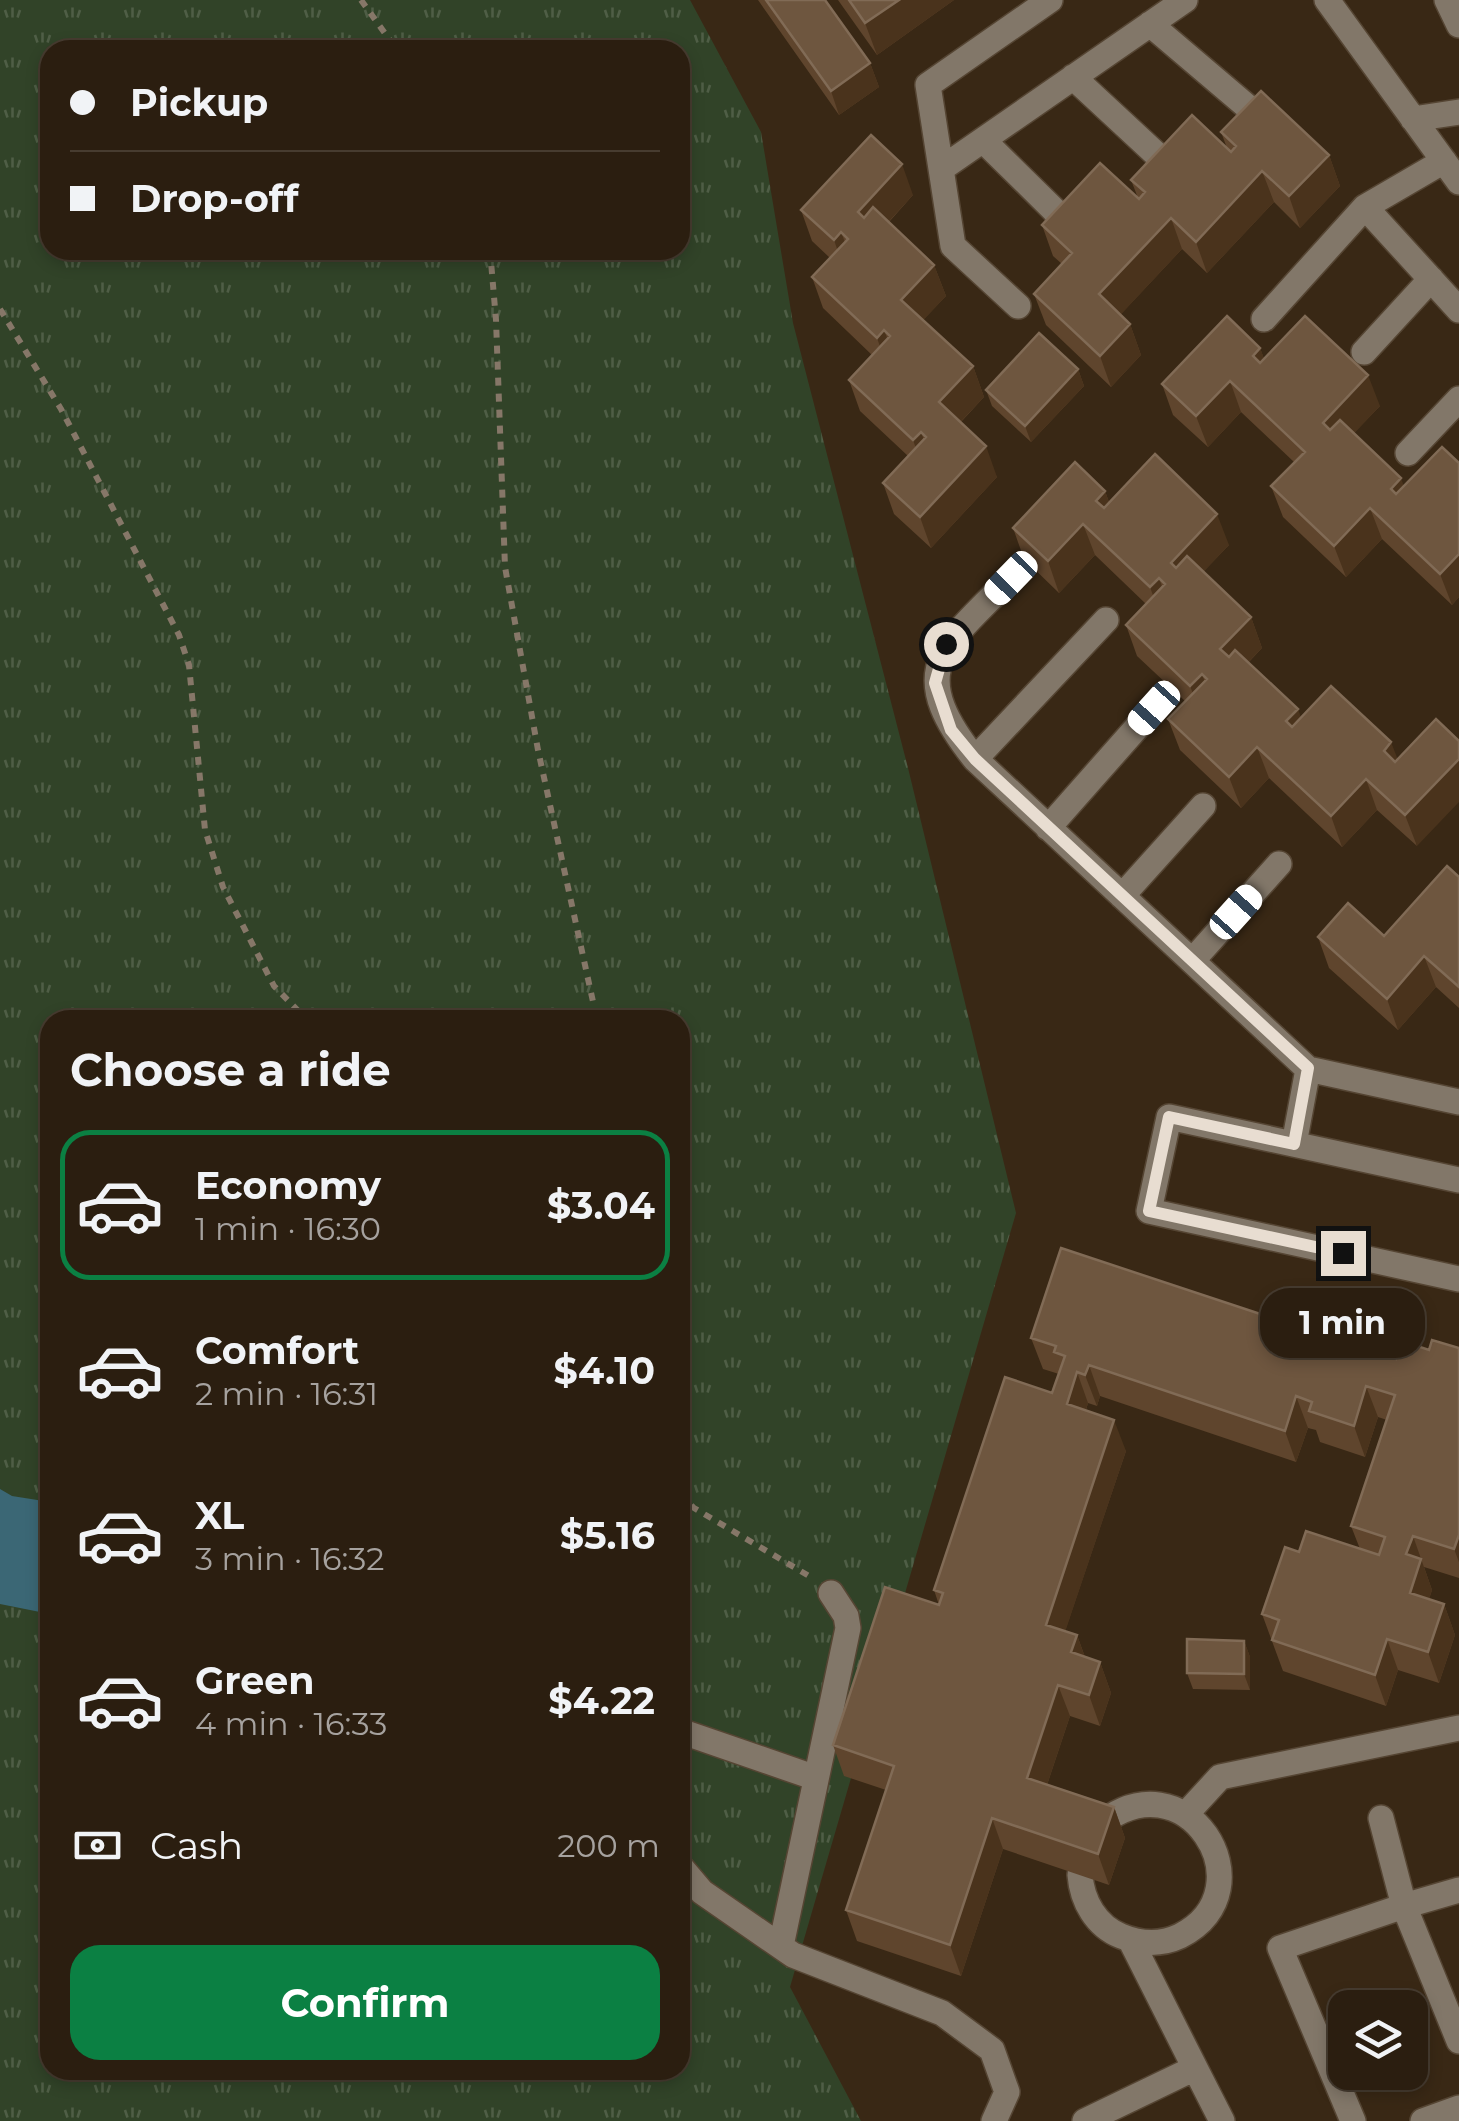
<!DOCTYPE html>
<html lang="en">
<head>
<meta charset="utf-8">
<style>
	body { margin:0; font-family:Montserrat,sans-serif; background:#332719; color:#f1f3f6; height:100vh; display:flex; flex-direction:column; font-size:38px; white-space:nowrap }
	* { box-sizing:border-box; margin:0 }
	p { font-size:32px; color:#a6a29f }
	.icon { flex:none; width:55px; height:55px; fill:none; stroke:currentColor; stroke-width:2; stroke-linecap:round; stroke-linejoin:round }
	.map { position:relative; flex:1; overflow:hidden }
	.details { position:absolute; left:40px; top:1010px; width:650px; height:1070px; display:flex; flex-direction:column; background:#2b1e10; border-radius:30px; box-shadow:0 5px 15px #0003,0 0 0 2px #473c30 }
	.details>* { flex:none }
	.top-card { position:absolute; left:40px; top:40px; width:650px; height:220px; border-radius:30px; box-shadow:0 5px 15px #0003,0 0 0 2px #473c30; display:grid; align-content:center; height:220px; padding:0 30px; background:#2b1e10 }
	.buttons { position:absolute; left:1328px; top:1990px; display:grid; gap:20px }
	.buttons a { display:grid; place-items:center; width:100px; height:100px; border-radius:20px; background:#2b1e10; box-shadow:0 5px 15px #0003,0 0 0 2px #473c30; font-size:50px }
	.end { position:absolute; width:45px; height:45px; margin:-22px; border:12px solid #e8ddd1; background:#111; box-shadow:0 0 0 5px #111 }
	.from { border-radius:50% }
	.bubble { position:absolute; height:70px; border-radius:30px; background:#2b1e10; box-shadow:0 5px 15px #0003,0 0 0 2px #473c30; font-size:32px; font-weight:700; line-height:70px; text-align:center }
	.car { position:absolute; width:30px; height:60px; margin:-30px -15px; border-radius:12px; box-shadow:0 0 8px 2px #0007; background:linear-gradient(#fff 24%,#345 0 40%,#fff 0 76%,#345 0 86%,#fff 0) }
	.top-card b { display:flex; align-items:center; gap:35px; height:95px; font-size:38px }
	.top-card b+b { border-top:2px solid #473c30 }
	.top-card i { width:25px; height:25px; background:#f1f3f6 }
	ul { padding:0; list-style:none }
	li { display:flex; align-items:center; gap:30px; height:150px; margin:0 20px 15px; padding:0 10px; border:5px solid transparent; border-radius:30px }
	li div { flex:1 }
	li b { display:block; font-size:38px }
	li em { font-style:normal; font-weight:700 }
	li.active { border-color:#0b8043 }
	li>.icon { width:90px; height:90px; stroke-width:1.5 }
	h2 { padding:0 30px; font-size:45px; line-height:120px }
	.pay { display:flex; align-items:center; gap:25px; height:110px; padding:0 30px; font-size:38px }
	.pay p { margin-inline-start:auto }
	.button { display:flex; gap:20px; margin-top:auto; padding:20px 30px }
	.button a { flex:1; height:115px; border-radius:30px; background:#0b8043; color:#fff; font-size:40px; font-weight:700; line-height:115px; text-align:center }
	.map>svg:first-child { display:block }
	.grass { fill:url(#grass-tufts); fill-rule:evenodd }
	.water { fill:#3b6775 }
	.lines { fill:none; stroke-linecap:round; stroke-linejoin:round }
	.minor-casing { stroke:#554533; stroke-width:28 }
	.path { stroke:#867768; stroke-width:6; stroke-dasharray:8 8; stroke-linecap:butt }
	.minor { stroke:#827769; stroke-width:25 }
	.wall { fill:#5f452d }
	.shaded-wall { fill:#4a331c }
	.building { fill:#6e563f; stroke:#816b56; stroke-width:2.5 }
	.route { stroke:#e8ddd1; stroke-width:12 }
</style>
</head>
<body>
<div class="map">
<svg width="1459" height="2121" viewBox="0 0 1459 2121">
	<defs>
		<pattern id="grass-tufts" width="24" height="20" patternUnits="userSpaceOnUse" patternTransform="scale(2.5)"><rect width="24" height="20" fill="#314328"/><path d="M3 7l-1-3M5 7V3M7 7l1-3M15 17l-1-3M17 17v-4M19 17l1-3" fill="none" stroke="#4f5e46"/></pattern>
	</defs>
	<rect width="100%" height="100%" fill="#392815"/>
	<path class="grass" d="M0 0H690L761 132 793 323 908 768 1016 1213 790 1987 861 2121H0ZM50 50H680V250H50ZM50 1020H680V2070H50Z"/>
	<path class="water" d="M0 1489 12 1496 50 1502V1614L0 1604Z"/>
	<g class="lines">
		<defs>
			<path id="minor" d="M1327 0 1459 182
				M1447 0 1459 25
				M1150 24 1250 109
				M1073 77 1156 154
				M1413 119 1459 112
				M983 140 1054 210
				M1444 161 1365 207 1459 310
				M941 169 1185 0
				M1018 306 953 246 928 85 1050 0
				M1264 319 1365 207
				M1364 352 1431 279
				M1408 453 1459 399
				M1011 578C944 646 903 669 975 759L1308 1069
				M975 759 1106 620
				M1048 828 1154 708
				M1122 896 1203 806
				M1192 961 1279 864
				M1294 1144 1308 1069 1459 1102
				M1459 1180 1169 1117 1149 1211 1459 1279
				M680 1731 816 1778
				M1186 1814 1220 1777 1459 1728
				M680 1866 702 1892 793 1955 942 2013 992 2050 1007 2092 994 2121
				M1080 1875C1082 1901 1096 1926 1121 1936 1140 1944 1161 1945 1180 1936 1272 1890 1185 1749 1096 1828
				M1459 1890 1404 1906 1459 2041
				M1131 1941 1195 2068
				M781 1946 848 1628 846 1616 831 1593
				M1085 2121 1195 2068 1222 2121
				M1353 2121 1280 1948 1404 1906 1381 1818
				M1423 2121 1459 2108"/>
		</defs>
		<use href="#minor" class="minor-casing"/>
		<path class="path" d="M361 0 397 50
			M490 250 496 320 505 567 538 750 597 1020
			M0 309 61 409 179 635 189 665 205 830 223 887 274 986 307 1020
			M680 1494 694 1508 809 1576"/>
		<use href="#minor" class="minor"/>
	</g>
	<path class="wall" d="M758 0H825L870 63 879 87 839 115Z
		M838 0H954L877 55Z
		M1221 132 1329 155 1340 186 1300 228 1274 202 1207 273 1182 249 1120 315 1130 324 1141 355 1111 387 1046 325 1034 294 1062 264 1053 256 1042 225 1138 198 1131 180 1227 148Z
		M913 195 889 222 934 265 946 296 923 320 973 366 984 397 961 422 997 477 931 548 894 514 883 483 908 456 860 411 849 380 872 355 823 308 812 277 830 258 812 241 801 210Z
		M1260 348 1264 359 1380 406 1353 434 1404 487 1459 463V597L1452 605 1382 539 1346 577 1283 517 1271 486 1294 462 1241 412 1208 447 1173 415 1162 384Z
		M1078 369 1084 386 1031 442 992 406 986 390Z
		M1105 491 1109 502 1229 545 1203 572 1251 617 1262 648 1248 663 1301 718 1391 742 1417 846 1377 810 1342 847 1269 778 1241 808 1180 750 1168 719 1185 701 1137 656 1126 625 1146 604 1095 555 1059 593 1024 559 1013 528Z
		M1459 877V1008L1436 987 1398 1030 1329 968 1318 937 1384 936Z
		M1031 1338 1396 1359 1429 1350 1459 1348V1578L1424 1567 1432 1590 1429 1599 1444 1604 1455 1635 1439 1683 1398 1670 1386 1706 1283 1671 1262 1614 1299 1552 1360 1549 1351 1526 1387 1420 1378 1417 1365 1457 1320 1442 1316 1430 1308 1428 1296 1462 1100 1396 1097 1406 1088 1403 1086 1410 1126 1451 1065 1631 1077 1635 1085 1657 1100 1662 1111 1693 1100 1726 1070 1716 1047 1785 1114 1807 1125 1838 1109 1885 1003 1849 961 1976 857 1941 846 1910 886 1790 844 1776 833 1745 939 1605 934 1590 1052 1393 1059 1374 1043 1369Z
		M1244 1641 1250 1657V1690L1193 1689 1187 1673Z"/>
	<path class="shaded-wall" d="M899 0H954L877 55 865 23Z
		M870 63 879 87 839 115 831 91Z
		M1329 155 1340 186 1300 228 1289 196Z
		M902 164 913 195 869 243 858 212Z
		M1262 171 1274 202 1207 273 1196 242Z
		M1171 218 1182 249 1110 326 1099 294Z
		M841 232 853 263 845 272 834 240Z
		M934 265 946 296 913 331 901 300Z
		M1130 324 1141 355 1111 387 1100 356Z
		M884 330 896 361 888 369 877 338Z
		M1260 348 1272 379 1253 356Z
		M973 366 984 397 950 433 939 402Z
		M1078 369 1084 386 1031 442 1025 426Z
		M1368 375 1380 406 1334 454 1323 423Z
		M1230 381 1241 412 1208 447 1196 416Z
		M921 432 932 463 924 471 913 440Z
		M986 446 997 477 931 548 920 517Z
		M1401 478 1412 510 1391 489Z
		M1105 491 1116 522 1096 501Z
		M1370 508 1382 539 1346 577 1334 546Z
		M1217 514 1229 545 1182 594 1171 563Z
		M1083 524 1095 555 1059 593 1048 561Z
		M1459 554V597L1452 605 1440 574Z
		M1159 578 1170 609 1161 618 1150 587Z
		M1251 617 1262 648 1231 680 1220 649Z
		M1202 674 1213 705 1202 717 1190 686Z
		M1298 709 1309 740 1286 721Z
		M1391 742 1403 773 1384 751Z
		M1257 747 1269 778 1241 808 1229 777Z
		M1459 759V802L1417 846 1405 815Z
		M1366 779 1377 810 1342 847 1331 816Z
		M1424 956 1436 987 1398 1030 1387 999Z
		M1089 1365 1100 1396 1097 1406 1085 1375Z
		M1077 1372 1088 1403 1078 1435 1067 1404Z
		M1366 1386 1378 1417 1365 1457 1354 1426Z
		M1296 1396 1308 1428 1296 1462 1285 1431Z
		M1114 1420 1126 1451 1057 1656 1046 1625Z
		M1459 1535V1562L1454 1549Z
		M1413 1536 1432 1590 1421 1624 1410 1593 1406 1554Z
		M1444 1604 1455 1635 1439 1683 1428 1652Z
		M1077 1635 1088 1666 1071 1652Z
		M1387 1639 1398 1670 1386 1706 1375 1675Z
		M1244 1641 1250 1657V1690L1244 1674Z
		M1100 1662 1111 1693 1100 1726 1089 1695Z
		M1058 1685 1070 1716 1039 1809 1027 1778Z
		M1114 1807 1125 1838 1109 1885 1098 1854Z
		M992 1818 1003 1849 961 1976 950 1945Z"/>
	<path class="building" d="M766 0H825L870 63 831 91Z
		M849 0H899L865 23Z
		M1261 91 1329 155 1289 196 1262 171 1196 242 1171 218 1099 294 1130 324 1100 356 1034 294 1072 253 1042 225 1100 163 1139 199 1145 192 1131 180 1192 115 1231 152 1236 146 1221 132Z
		M871 135 902 164 858 212 864 218 873 207 934 265 901 300 973 366 939 402 986 446 920 517 883 483 926 437 921 432 913 440 849 380 890 336 884 330 877 338 812 277 848 239 841 232 834 240 801 210Z
		M1227 316 1260 348 1253 356 1260 363 1305 316 1368 375 1323 423 1330 430 1340 420 1401 478 1391 489 1396 494 1442 447 1459 463V554L1440 574 1370 508 1334 546 1271 486 1305 452 1230 381 1196 416 1162 384Z
		M1039 333 1078 369 1025 426 986 390Z
		M1155 454 1217 514 1171 563 1176 568 1187 556 1251 617 1220 649 1229 657 1235 650 1298 709 1286 721 1292 727 1331 686 1391 742 1384 751 1395 762 1436 719 1459 741V759L1405 815 1366 779 1331 816 1257 747 1229 777 1168 719 1207 679 1202 674 1190 686 1126 625 1165 584 1159 578 1150 587 1083 524 1048 561 1013 528 1075 462 1105 491 1096 501 1104 508Z
		M1447 866 1459 877V987L1424 956 1387 999 1318 937 1348 903 1384 936Z
		M1061 1248 1396 1359 1402 1341 1429 1350 1432 1340 1459 1348V1535L1454 1549 1413 1536 1406 1554 1421 1559 1410 1593 1444 1604 1428 1652 1387 1639 1375 1675 1272 1640 1279 1620 1262 1614 1285 1547 1299 1552 1306 1531 1379 1555 1385 1537 1351 1526 1395 1395 1366 1386 1354 1426 1309 1411 1312 1402 1296 1396 1285 1431 1089 1365 1085 1375 1077 1372 1067 1404 1114 1420 1046 1625 1077 1635 1071 1652 1100 1662 1089 1695 1058 1685 1027 1778 1114 1807 1098 1854 992 1818 950 1945 846 1910 894 1766 833 1745 885 1587 939 1605 943 1593 934 1590 1005 1377 1052 1393 1065 1356 1054 1352 1056 1346 1031 1338Z
		M1187 1639 1244 1641V1674L1187 1673Z"/>
	<g class="lines">
		<path class="route" d="M946 644 935 683 951 730 975 759 1308 1068 1294 1144 1169 1117 1149 1211 1343 1253"/>
	</g>
</svg>
<div class="buttons">
<a><svg class="icon" aria-label="layers" viewBox="0 0 24 24"><path d="M12 4l9 5-9 5-9-5zM3 14l9 5 9-5"/></svg></a>
</div>
<i class="end from" style="left:946px;top:644px"></i>
<i class="end" style="left:1343px;top:1253px"></i>
<div class="bubble" style="left:1260px;top:1288px;width:165px">1 min</div>
<i class="car" style="left:1011px;top:578px;rotate:224deg"></i>
<i class="car" style="left:1154px;top:708px;rotate:222deg"></i>
<i class="car" style="left:1236px;top:912px;rotate:42deg"></i>
<div class="top-card">
<b><i class="from"></i>Pickup</b>
<b><i></i>Drop-off</b>
</div>
<section class="details">
<h2>Choose a ride</h2>
<ul>
<li class="active"><svg class="icon" aria-label="car" viewBox="0 0 24 24"><path d="M5 17H2v-5l4-1 3-4h7l3 4 3 1v5h-3M9 17h6M6 11h13"/><circle cx="7" cy="17" r="2"/><circle cx="17" cy="17" r="2"/></svg><div><b>Economy</b><p>1 min · 16:30</p></div><em>$3.04</em></li>
<li><svg class="icon" aria-label="car" viewBox="0 0 24 24"><path d="M5 17H2v-5l4-1 3-4h7l3 4 3 1v5h-3M9 17h6M6 11h13"/><circle cx="7" cy="17" r="2"/><circle cx="17" cy="17" r="2"/></svg><div><b>Comfort</b><p>2 min · 16:31</p></div><em>$4.10</em></li>
<li><svg class="icon" aria-label="car" viewBox="0 0 24 24"><path d="M5 17H2v-5l4-1 3-4h7l3 4 3 1v5h-3M9 17h6M6 11h13"/><circle cx="7" cy="17" r="2"/><circle cx="17" cy="17" r="2"/></svg><div><b>XL</b><p>3 min · 16:32</p></div><em>$5.16</em></li>
<li><svg class="icon" aria-label="car" viewBox="0 0 24 24"><path d="M5 17H2v-5l4-1 3-4h7l3 4 3 1v5h-3M9 17h6M6 11h13"/><circle cx="7" cy="17" r="2"/><circle cx="17" cy="17" r="2"/></svg><div><b>Green</b><p>4 min · 16:33</p></div><em>$4.22</em></li>
</ul>
<div class="pay"><svg class="icon" aria-label="cash" viewBox="0 0 24 24"><path d="M3 7h18v10H3z"/><circle cx="12" cy="12" r="2"/></svg>Cash<p>200 m</p></div>
<div class="button"><a>Confirm</a></div>
</section>
</div>
</body>
</html>
